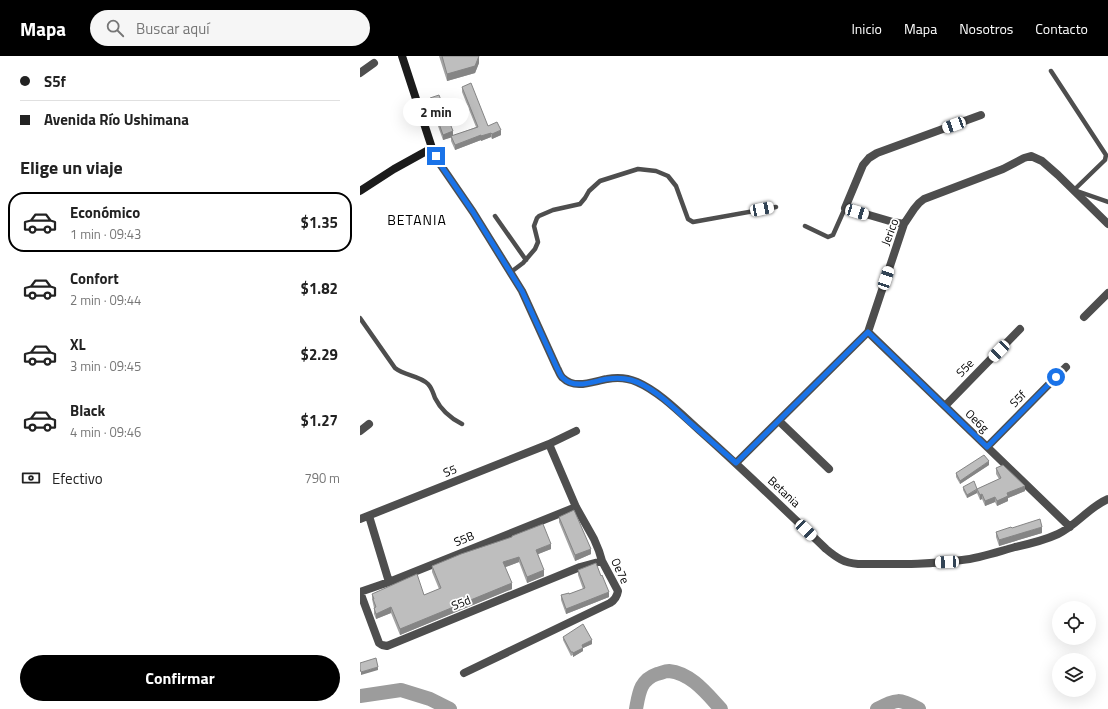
<!DOCTYPE html>
<html lang="es">
<head>
<meta charset="utf-8">
<style>
	body { margin:0; font-family:"Titillium Web",sans-serif; background:#f6f6f6; color:#222; height:100vh; display:flex; flex-direction:column; font-size:15px; white-space:nowrap }
	* { box-sizing:border-box; margin:0 }
	p { font-size:13px; color:#767676 }
	.icon { flex:none; width:22px; height:22px; fill:none; stroke:currentColor; stroke-width:2; stroke-linecap:round; stroke-linejoin:round }
	.map { position:relative; flex:1; overflow:hidden }
	.details { display:flex; flex-direction:column; background:#fff; width:360px }
	.details>* { flex:none }
	.guide { display:grid; align-content:center; height:88px; padding:0 20px; background:#fff }
	.tools { position:absolute; left:692px; top:545px; display:grid; gap:8px }
	.tools a { display:grid; place-items:center; width:44px; height:44px; border-radius:50%; background:#fff; box-shadow:0 4px 16px #0002; font-size:20px }
	.end { position:absolute; width:18px; height:18px; margin:-9px; border:5px solid #1a73e8; background:#fff; box-shadow:0 0 0 2px #fff }
	.from { border-radius:50% }
	.bubble { position:absolute; height:28px; border-radius:14px; background:#fff; box-shadow:0 4px 16px #0002; font-size:13px; font-weight:700; line-height:28px; text-align:center }
	.car { position:absolute; width:12px; height:24px; margin:-12px -6px; border-radius:5px; box-shadow:0 0 3px 1px #0007; background:linear-gradient(#fff 24%,#345 0 40%,#fff 0 76%,#345 0 86%,#fff 0) }
	.guide b { display:flex; align-items:center; gap:14px; height:38px; font-size:15px }
	.guide b+b { border-top:1px solid #e0e0e0 }
	.guide i { width:10px; height:10px; background:#222 }
	ul { padding:0; list-style:none }
	li { display:flex; align-items:center; gap:12px; height:60px; margin:0 8px 6px; padding:0 12px; border:2px solid transparent; border-radius:16px }
	li div { flex:1 }
	li b { display:block; font-size:15px }
	li em { font-style:normal; font-weight:700 }
	li.selected { border-color:#000 }
	li>.icon { width:36px; height:36px; stroke-width:1.5 }
	h2 { padding:0 20px; font-size:18px; line-height:48px }
	.pay { display:flex; align-items:center; gap:10px; height:44px; padding:0 20px; font-size:15px }
	.pay p { margin-inline-start:auto }
	.action { display:flex; gap:8px; margin-top:auto; padding:8px 20px }
	.action a { flex:1; height:46px; border-radius:24px; background:#000; color:#fff; font-size:16px; font-weight:700; line-height:46px; text-align:center }
	header { display:flex; align-items:center; gap:24px; box-sizing:border-box; height:56px; padding:0 20px; background:#000; color:#fff }
	header strong { font-size:19px }
	nav { display:flex; gap:22px; margin-inline-start:auto; font-size:14px }
	.search { width:280px; height:36px; background:#f6f6f6; display:flex; align-items:center; gap:10px; box-sizing:border-box; padding:0 14px; border-radius:22px; color:#767676; font-size:15px }
	main { display:flex; flex:1; min-height:0 }
	.map>svg:first-child { display:block }
	.lines { fill:none; stroke-linecap:round; stroke-linejoin:round }
	.river { stroke:#9c9c9c; stroke-width:14 }
	.lane { stroke:#4e4e4e; stroke-width:4.5 }
	.street { stroke:#4e4e4e; stroke-width:8 }
	.secondary { stroke:#1b1b1b; stroke-width:8 }
	.wall { fill:#a3a3a3 }
	.shaded-wall { fill:#858585 }
	.building { fill:#bebebe; stroke:#858585 }
	.route { stroke:#1a73e8; stroke-width:5 }
	.labels { text-anchor:middle; stroke-width:3.5; stroke-linejoin:round; paint-order:stroke }
	.street-label { font-size:12px; fill:#000; stroke:#fff }
	.quarter-label { font-size:14px; letter-spacing:1px; fill:#000; stroke:#fff }
</style>
</head>
<body>
<header>
<strong>Mapa</strong>
<div class="search"><svg class="icon" aria-label="search" viewBox="0 0 24 24"><circle cx="10" cy="10" r="6"/><path d="M15 15l6 6"/></svg>Buscar aquí</div>
<nav><a>Inicio</a><a>Mapa</a><a>Nosotros</a><a>Contacto</a></nav>
</header>
<main>
<section class="details">
<div class="guide">
<b><i class="from"></i>S5f</b>
<b><i></i>Avenida Río Ushimana</b>
</div>
<h2>Elige un viaje</h2>
<ul>
<li class="selected"><svg class="icon" aria-label="car" viewBox="0 0 24 24"><path d="M5 17H2v-5l4-1 3-4h7l3 4 3 1v5h-3M9 17h6M6 11h13"/><circle cx="7" cy="17" r="2"/><circle cx="17" cy="17" r="2"/></svg><div><b>Económico</b><p>1 min · 09:43</p></div><em>$1.35</em></li>
<li><svg class="icon" aria-label="car" viewBox="0 0 24 24"><path d="M5 17H2v-5l4-1 3-4h7l3 4 3 1v5h-3M9 17h6M6 11h13"/><circle cx="7" cy="17" r="2"/><circle cx="17" cy="17" r="2"/></svg><div><b>Confort</b><p>2 min · 09:44</p></div><em>$1.82</em></li>
<li><svg class="icon" aria-label="car" viewBox="0 0 24 24"><path d="M5 17H2v-5l4-1 3-4h7l3 4 3 1v5h-3M9 17h6M6 11h13"/><circle cx="7" cy="17" r="2"/><circle cx="17" cy="17" r="2"/></svg><div><b>XL</b><p>3 min · 09:45</p></div><em>$2.29</em></li>
<li><svg class="icon" aria-label="car" viewBox="0 0 24 24"><path d="M5 17H2v-5l4-1 3-4h7l3 4 3 1v5h-3M9 17h6M6 11h13"/><circle cx="7" cy="17" r="2"/><circle cx="17" cy="17" r="2"/></svg><div><b>Black</b><p>4 min · 09:46</p></div><em>$1.27</em></li>
</ul>
<div class="pay"><svg class="icon" aria-label="cash" viewBox="0 0 24 24"><path d="M3 7h18v10H3z"/><circle cx="12" cy="12" r="2"/></svg>Efectivo<p>790 m</p></div>
<div class="action"><a>Confirmar</a></div>
</section>
<div class="map">
<svg width="748" height="653" viewBox="0 0 748 653">
	<rect width="100%" height="100%" fill="#fff"/>
	<g class="lines">
		<path class="river" d="M0 640 41 634 70 643 90 653
			M276 653C279 637 280 624 297 618 301 617 305 615 309 615 331 617 347 638 361 653
			M517 653C537 643 539 642 559 653"/>
		<path class="lane" d="M691 15 746 99 745 104 714 134 748 146
			M135 160 166 204
			M445 170 468 181 473 179 485 152
			M151 216 163 207 175 193 178 186 174 170 177 162 179 160 193 154 220 148 225 142 229 135 240 125 278 113 296 115 308 120 316 130 328 163 333 166 416 151
			M0 262 35 312C45 320 59 319 68 328 72 332 73 337 75 342 81 354 90 362 102 368"/>
		<path class="street" d="M0 17 14 7
			M72 92 80 108 113 156 162 235 197 312C199 315 200 320 203 322 215 334 234 325 247 323 257 321 268 322 277 326 300 336 321 358 339 374 383 413 424 453 466 493 477 502 484 507 498 508 533 508 568 509 602 504 620 502 637 496 655 491 669 488 685 484 698 478 717 469 729 451 748 443
			M544 168 533 166 485 152 503 109 509 102 517 97 621 59
			M724 261 748 237
			M508 276 710 471
			M585 350 660 273
			M419 365 469 413
			M0 375 9 368
			M627 391 706 311
			M376 407 508 276 544 168 554 153 559 147 564 143 643 113 664 102 671 100 682 105 698 119 748 168
			M9 460 29 526
			M0 463 189 388 216 375
			M0 536 19 587 22 589 27 590 220 511 242 505
			M0 536 29 526 216 451
			M104 617 250 547C255 544 257 541 258 535L242 505 239 495 234 483 216 451 189 388"/>
		<path class="secondary" d="M0 135 34 113 72 92 42 0"/>
	</g>
	<path class="wall" d="M79 0H119V7L115 17 87 25Z
		M102 31 128 70 141 79 132 83 131 81 121 85V84L95 94 91 85V81L83 84 70 48V42L93 80 116 71 102 36Z
		M629 409 600 428 596 421V417Z
		M636 412 665 435 648 442V445L637 450 635 446 625 450 622 443 620 444 617 437 607 442 603 434V431L617 433 639 423 636 418Z
		M199 461 231 498 215 505 199 466Z
		M652 472 682 477 639 490 636 481V476Z
		M152 480 191 493 178 498 184 520 167 527 159 506 145 511 152 533 40 579 31 557 16 563 14 558V552L12 543V538L64 539 79 533 72 516V510L152 482Z
		M218 514 249 541 206 558 201 544V539L209 538 223 533 218 519Z
		M203 581 232 588 223 592V595L213 601V599L211 600 203 584Z"/>
	<path class="shaded-wall" d="M119 0V7L115 17 87 25V18Z
		M141 74V79L132 83V78Z
		M93 75V81L83 84V79Z
		M131 77V81L121 85V80Z
		M121 79V84L95 94V89Z
		M629 405V409L600 428V425Z
		M665 430V435L648 442V445L637 450V445L647 437Z
		M617 434V437L607 442V439Z
		M622 438V443L620 444V439Z
		M635 441V446L625 450V445Z
		M682 471V477L639 490V484Z
		M191 488V493L176 499V494Z
		M231 493V498L215 505V499Z
		M159 501V506L143 512V506Z
		M184 514V520L167 527V521Z
		M152 527V533L40 579V573Z
		M249 536V541L206 558V553Z
		M31 551V557L16 563V558Z
		M232 584V588L223 592V595L213 601V597L222 589Z
		M18 611V614L1 619V616Z"/>
	<path class="building" d="M82 0H119L115 10 87 18Z
		M111 27 128 70 137 66 141 74 132 78 131 77 121 80V79L95 89 91 80 118 71 102 31Z
		M79 39 93 75 83 79 70 42Z
		M624 399 629 405 600 425 596 417Z
		M643 409 665 430 647 437 648 440 637 445 635 441 625 445 622 438 620 439 617 433 641 422 636 412Z
		M614 425 617 433 607 439 603 431Z
		M214 454 231 493 215 499 199 461Z
		M680 463 682 471 639 484 636 476 651 471 652 472Z
		M183 468 191 488 176 494 184 514 167 521 159 501 143 506 152 527 40 573 31 551 16 558 14 552 16 551 13 543H14L12 538 57 518 64 539 81 532 72 510 101 498 152 481V480Z
		M236 507 241 520 242 519 249 536 206 553 201 539 209 537V538L225 532 218 514Z
		M223 568 232 584 222 589 223 592 213 597V596H211L203 581Z
		M16 602 18 611 1 616 0 613V607Z"/>
	<g class="lines">
		<path class="route" d="M76 100 80 108 113 156 162 235 197 312C199 315 200 320 203 322 215 334 234 325 247 323 255 322 264 322 271 324 292 330 313 351 328 365 344 379 360 393 376 407L508 276 627 391 696 321"/>
	</g>
	<g class="labels">
		<g class="street-label">
			<text transform="translate(530 176) rotate(-69)" y="4">Jerico</text>
			<text transform="translate(605 312) rotate(-46)" y="4">S5e</text>
			<text transform="translate(658 343) rotate(-45)" y="4">S5f</text>
			<text transform="translate(617 365) rotate(44)" y="4">Oe6g</text>
			<text transform="translate(90 415) rotate(-22)" y="4">S5</text>
			<text transform="translate(424 436) rotate(43)" y="4">Betania</text>
			<text transform="translate(104 483) rotate(-22)" y="4">S5B</text>
			<text transform="translate(260 515) rotate(65)" y="4">Oe7e</text>
			<text transform="translate(101 547) rotate(-22)" y="4">S5d</text>
		</g>
		<g class="quarter-label">
			<text x="57" y="169">BETANIA</text>
		</g>
	</g>
</svg>
<div class="tools">
<a><svg class="icon" aria-label="locate" viewBox="0 0 24 24"><circle cx="12" cy="12" r="6"/><path d="M12 2v4M12 18v4M2 12h4M18 12h4"/></svg></a>
<a><svg class="icon" aria-label="layers" viewBox="0 0 24 24"><path d="M12 4l9 5-9 5-9-5zM3 14l9 5 9-5"/></svg></a>
</div>
<i class="end from" style="left:696px;top:321px"></i>
<i class="end" style="left:76px;top:100px"></i>
<div class="bubble" style="left:43px;top:42px;width:66px">2 min</div>
<i class="car" style="left:594px;top:69px;rotate:250deg"></i>
<i class="car" style="left:402px;top:153px;rotate:79deg"></i>
<i class="car" style="left:497px;top:156px;rotate:107deg"></i>
<i class="car" style="left:526px;top:222px;rotate:18deg"></i>
<i class="car" style="left:639px;top:295px;rotate:224deg"></i>
<i class="car" style="left:446px;top:474px;rotate:134deg"></i>
<i class="car" style="left:587px;top:506px;rotate:267deg"></i>
</div>
</main>
</body>
</html>
